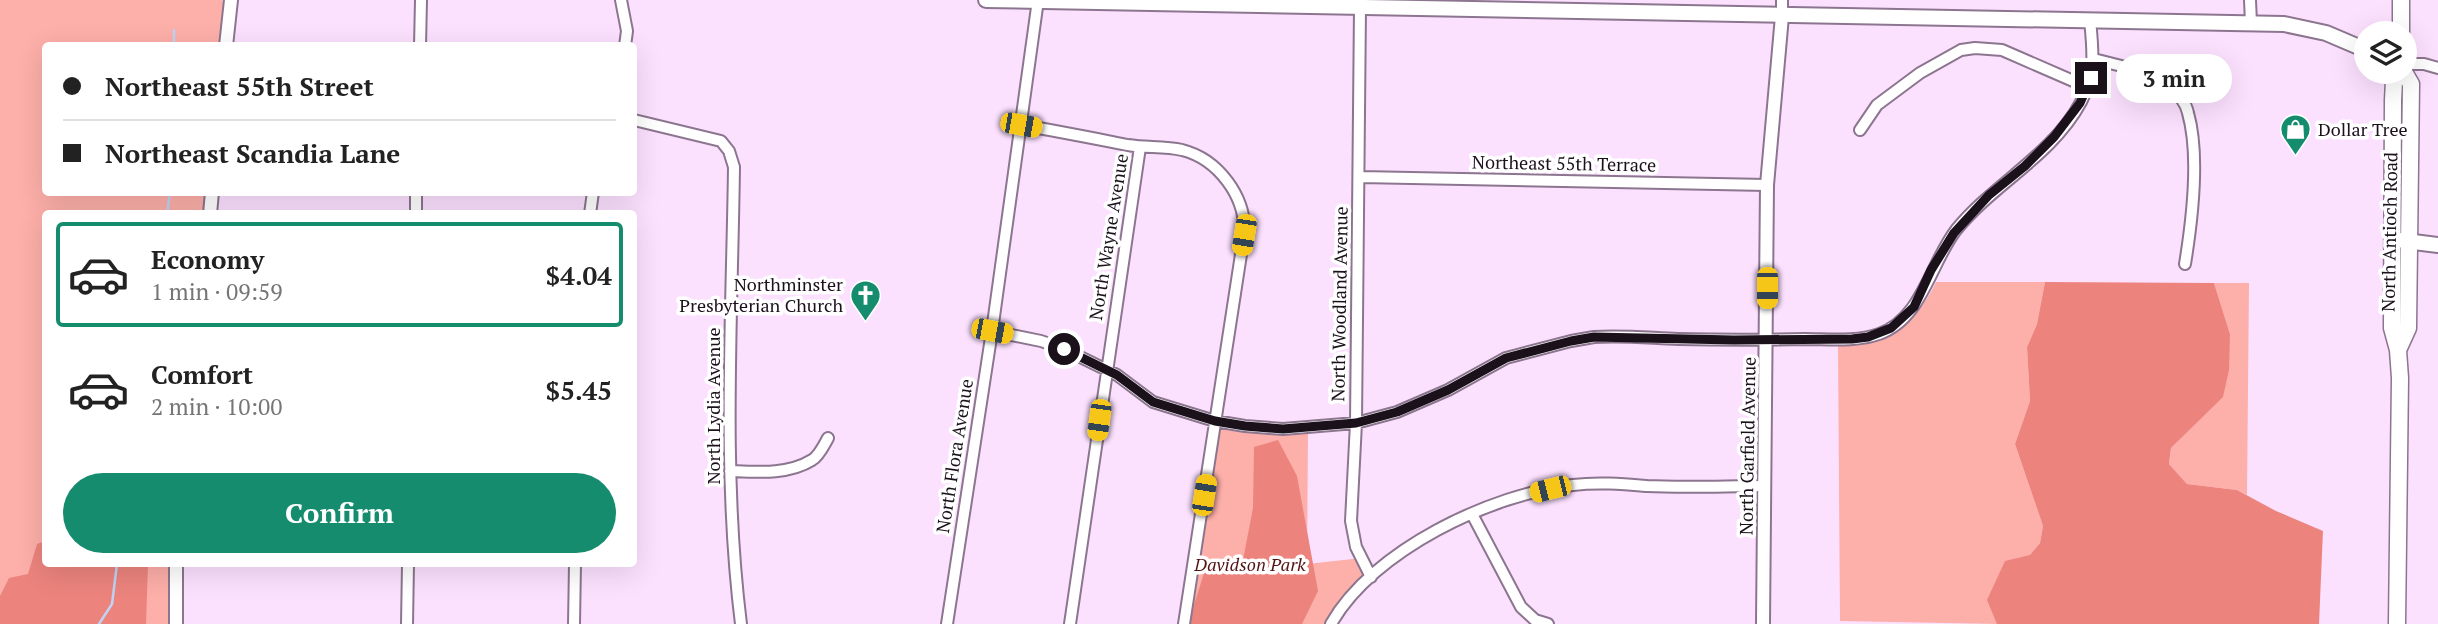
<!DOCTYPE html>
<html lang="en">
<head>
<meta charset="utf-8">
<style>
	body { margin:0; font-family:"PT Serif",serif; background:#f6f6f6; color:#222; height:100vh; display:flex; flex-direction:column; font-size:26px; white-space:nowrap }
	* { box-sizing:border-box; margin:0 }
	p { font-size:23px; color:#767676 }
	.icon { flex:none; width:38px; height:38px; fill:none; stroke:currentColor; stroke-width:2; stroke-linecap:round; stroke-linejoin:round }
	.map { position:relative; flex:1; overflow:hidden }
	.side { position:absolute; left:42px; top:210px; width:595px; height:357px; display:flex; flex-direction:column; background:#fff; border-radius:7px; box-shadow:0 7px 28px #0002 }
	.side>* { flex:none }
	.banner { position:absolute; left:42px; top:42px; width:595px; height:154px; border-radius:7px; box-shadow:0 7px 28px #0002; display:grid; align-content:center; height:154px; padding:0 21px; background:#fff }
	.controls { position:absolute; left:2354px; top:21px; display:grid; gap:14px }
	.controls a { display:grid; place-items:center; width:63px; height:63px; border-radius:50%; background:#fff; box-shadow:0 7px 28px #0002; font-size:35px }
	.end { position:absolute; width:32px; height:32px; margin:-16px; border:9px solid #1a111b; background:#fff; box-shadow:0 0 0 4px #fff }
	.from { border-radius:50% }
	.bubble { position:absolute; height:49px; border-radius:24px; background:#fff; box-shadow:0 7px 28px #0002; font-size:23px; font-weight:800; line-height:49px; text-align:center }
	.car { position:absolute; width:21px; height:42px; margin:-21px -10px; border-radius:9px; box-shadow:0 0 5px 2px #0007; background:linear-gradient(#f5c518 24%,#345 0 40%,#f5c518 0 76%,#345 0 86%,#f5c518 0) }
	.banner b { display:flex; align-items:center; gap:24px; height:66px; font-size:26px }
	.banner b+b { border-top:2px solid #e0e0e0 }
	.banner i { width:18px; height:18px; background:#222 }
	ul { padding:12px 0 0; list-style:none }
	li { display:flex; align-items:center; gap:21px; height:105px; margin:0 14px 10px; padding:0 7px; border:4px solid transparent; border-radius:7px }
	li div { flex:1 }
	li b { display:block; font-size:26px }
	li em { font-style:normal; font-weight:800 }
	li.active { border-color:#158c6e }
	li>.icon { width:63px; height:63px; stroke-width:1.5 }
	.cta { display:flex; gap:14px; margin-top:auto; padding:14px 21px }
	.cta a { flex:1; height:80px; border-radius:42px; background:#158c6e; color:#fff; font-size:28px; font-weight:800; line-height:80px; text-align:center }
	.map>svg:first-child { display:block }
	.green { fill:#fdafa9 }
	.forest { fill:#ec847d }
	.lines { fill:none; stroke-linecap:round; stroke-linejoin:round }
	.stream { stroke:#c0d3f5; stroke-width:2.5 }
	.minor-casing { stroke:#8c758f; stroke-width:14 }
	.tertiary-casing { stroke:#8c758f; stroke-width:16 }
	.secondary-casing { stroke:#8c758f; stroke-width:18 }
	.primary-casing { stroke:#8c758f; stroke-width:19 }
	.minor { stroke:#fff; stroke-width:10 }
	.tertiary { stroke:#fff; stroke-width:12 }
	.secondary { stroke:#fff; stroke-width:14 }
	.primary { stroke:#fff; stroke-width:16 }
	.route { stroke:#1a111b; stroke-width:9 }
	.labels { text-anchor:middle; stroke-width:7; stroke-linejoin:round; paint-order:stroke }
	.poi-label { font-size:18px; fill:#1a111b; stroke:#fff; text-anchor:start }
	.street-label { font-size:18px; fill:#1a111b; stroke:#fff }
	.park-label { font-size:18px; font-style:italic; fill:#551414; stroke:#fff }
</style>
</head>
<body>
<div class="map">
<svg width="2438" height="624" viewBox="0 0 2438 624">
	<rect width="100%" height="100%" fill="#fce1ff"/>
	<path class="green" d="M0 0H222L225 6 221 45 46 46V192L206 193 204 213 46 214V564H168V624H0Z
		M1936 282H2045L2037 324 2027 347 2030 401 2015 444 2043 526 2040 543 2030 555 1997 621V624L1840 621 1838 344C1854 341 1873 341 1888 335 1910 326 1926 303 1936 282Z
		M2214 283H2249L2247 495 2237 490 2187 484 2169 464 2171 448 2223 396 2230 334Z
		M1215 421 1308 428 1307 564 1362 558 1371 577 1333 624H1183Z"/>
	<path class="forest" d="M2045 282 2214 283 2230 334 2229 370 2223 397 2171 448 2169 464 2187 484 2237 490 2276 511 2323 531 2319 624H1997L1987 600 2005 561 2030 555 2040 543 2043 526 2015 444 2030 401 2027 347 2037 324Z
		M1278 440 1297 476 1318 591 1302 624H1188L1204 573 1242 565 1253 508 1254 447Z
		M45 541 46 564H148L146 624H0V596L9 578 28 574 37 544Z"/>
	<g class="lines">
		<path class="stream" d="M174 46V30
			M167 214 170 192
			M99 624 112 604 117 564"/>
		<defs>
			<path id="minor" d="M621 0 627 31 625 46
				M2250 0 2251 23
				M1360 8 1356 423 1351 521 1356 547 1371 577
				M1782 16V0
				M420 46 421 0
				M2094 59C2118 66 2151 70 2170 87 2178 93 2186 103 2188 113 2200 155 2192 221 2185 264
				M2404 64H2424L2438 68
				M634 120 721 141 729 151 734 167C732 319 722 473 741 624
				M1021 125C1057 131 1092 138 1128 145 1146 148 1164 146 1182 150 1218 159 1247 197 1244 235L1184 624
				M1860 130 1877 105 1920 73 1961 50 1975 48 2002 50 2087 87
				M1360 177 1767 185
				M416 214V192
				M590 214 593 192
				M992 331 1041 341 1064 349 1117 375 1153 402 1215 421 1245 426 1283 429 1356 423 1397 412 1448 390 1506 358 1571 341 1594 337C1622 335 1650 338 1678 339 1721 340 1763 340 1805 339 1829 339 1856 342 1879 334 1922 319 1930 264 1956 230 1993 184 2052 156 2081 102 2096 74 2093 50 2090 20
				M730 471C756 472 788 475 812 460 819 456 824 445 828 438
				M1472 514 1521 607 1535 620 1548 624
				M407 624 408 564
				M574 624 575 564
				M947 624 992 331 1038 0
				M1070 624 1140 147
				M1331 624C1373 550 1491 494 1573 485 1598 482 1622 484 1647 486 1686 488 1726 486 1764 486"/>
			<path id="tertiary" d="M226 46 231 0
				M210 214 212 192
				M176 564V624
				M1763 624 1767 185 1782 16"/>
			<path id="secondary" d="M986 0 2284 24 2326 33 2366 50
				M2398 240 2438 245"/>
			<path id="primary" d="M2401 33V0
				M2398 350 2408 328 2411 84 2404 72
				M2397 624 2400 378 2398 350 2392 328 2393 100 2394 81 2397 72"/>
		</defs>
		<use href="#minor" class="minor-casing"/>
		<use href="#tertiary" class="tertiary-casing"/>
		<use href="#secondary" class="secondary-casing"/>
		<use href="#primary" class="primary-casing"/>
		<use href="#minor" class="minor"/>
		<use href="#tertiary" class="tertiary"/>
		<use href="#secondary" class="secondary"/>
		<use href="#primary" class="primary"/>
	</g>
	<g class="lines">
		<path class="route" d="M1064 349 1117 375 1153 402 1215 421 1245 426 1283 429 1356 423 1397 412 1448 390 1506 358 1571 341 1594 337 1734 340 1852 339 1868 337 1891 328 1914 307 1931 270 1954 233 1989 195 2025 166 2054 137 2080 103 2091 78"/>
	</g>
	<defs>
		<symbol id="shop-pin" viewBox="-11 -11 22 30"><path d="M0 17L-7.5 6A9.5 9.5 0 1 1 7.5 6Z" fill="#158c6e" stroke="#fff"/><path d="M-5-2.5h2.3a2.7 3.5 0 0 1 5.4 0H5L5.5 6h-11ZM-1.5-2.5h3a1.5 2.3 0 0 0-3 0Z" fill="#fff"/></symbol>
		<symbol id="church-pin" viewBox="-11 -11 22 30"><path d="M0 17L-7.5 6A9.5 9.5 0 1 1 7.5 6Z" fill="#158c6e" stroke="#fff"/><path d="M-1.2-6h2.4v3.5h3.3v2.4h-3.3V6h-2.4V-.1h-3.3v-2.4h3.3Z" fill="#fff"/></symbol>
	</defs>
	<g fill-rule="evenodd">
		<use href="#shop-pin" x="2278" y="112" width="35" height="47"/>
		<use href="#church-pin" x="848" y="278" width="35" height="47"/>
	</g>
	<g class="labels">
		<g class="poi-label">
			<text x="2318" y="136">Dollar Tree</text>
			<text x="843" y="291" text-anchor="end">Northminster<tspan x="843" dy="21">Presbyterian Church</tspan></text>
		</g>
		<g class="street-label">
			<text transform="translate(1564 164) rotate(1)" y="6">Northeast 55th Terrace</text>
			<text transform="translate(2390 232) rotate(-89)" y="6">North Antioch Road</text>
			<text transform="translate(1109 237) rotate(-81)" y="6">North Wayne Avenue</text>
			<text transform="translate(1340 304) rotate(-89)" y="6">North Woodland Avenue</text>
			<text transform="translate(714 406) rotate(-90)" y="6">North Lydia Avenue</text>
			<text transform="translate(1748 446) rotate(-89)" y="6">North Garfield Avenue</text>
			<text transform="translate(955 456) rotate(-81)" y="6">North Flora Avenue</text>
		</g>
		<g class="park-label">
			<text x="1250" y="571">Davidson Park</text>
		</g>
	</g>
</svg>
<div class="controls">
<a><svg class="icon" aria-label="layers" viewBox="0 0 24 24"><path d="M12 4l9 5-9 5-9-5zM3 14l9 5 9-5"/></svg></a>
</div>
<i class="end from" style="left:1064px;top:349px"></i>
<i class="end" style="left:2091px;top:78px"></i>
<div class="bubble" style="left:2116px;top:54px;width:116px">3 min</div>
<i class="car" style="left:1021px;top:125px;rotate:100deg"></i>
<i class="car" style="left:1244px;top:235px;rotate:189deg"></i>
<i class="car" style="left:1767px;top:288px;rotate:180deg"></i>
<i class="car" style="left:992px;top:331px;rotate:101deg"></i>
<i class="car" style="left:1099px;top:420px;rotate:188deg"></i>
<i class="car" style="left:1550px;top:489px;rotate:256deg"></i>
<i class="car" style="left:1204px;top:495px;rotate:9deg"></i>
<div class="banner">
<b><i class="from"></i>Northeast 55th Street</b>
<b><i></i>Northeast Scandia Lane</b>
</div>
<section class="side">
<ul>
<li class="active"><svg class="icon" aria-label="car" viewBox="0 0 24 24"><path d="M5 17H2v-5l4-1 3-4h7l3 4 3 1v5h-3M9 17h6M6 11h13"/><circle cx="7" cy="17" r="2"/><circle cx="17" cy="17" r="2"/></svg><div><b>Economy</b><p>1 min · 09:59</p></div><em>$4.04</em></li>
<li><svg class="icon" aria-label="car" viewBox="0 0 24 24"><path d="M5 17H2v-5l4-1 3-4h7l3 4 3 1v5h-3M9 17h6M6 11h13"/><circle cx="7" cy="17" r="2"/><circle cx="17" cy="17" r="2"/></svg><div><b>Comfort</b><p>2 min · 10:00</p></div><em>$5.45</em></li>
</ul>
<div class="cta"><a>Confirm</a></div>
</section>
</div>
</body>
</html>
